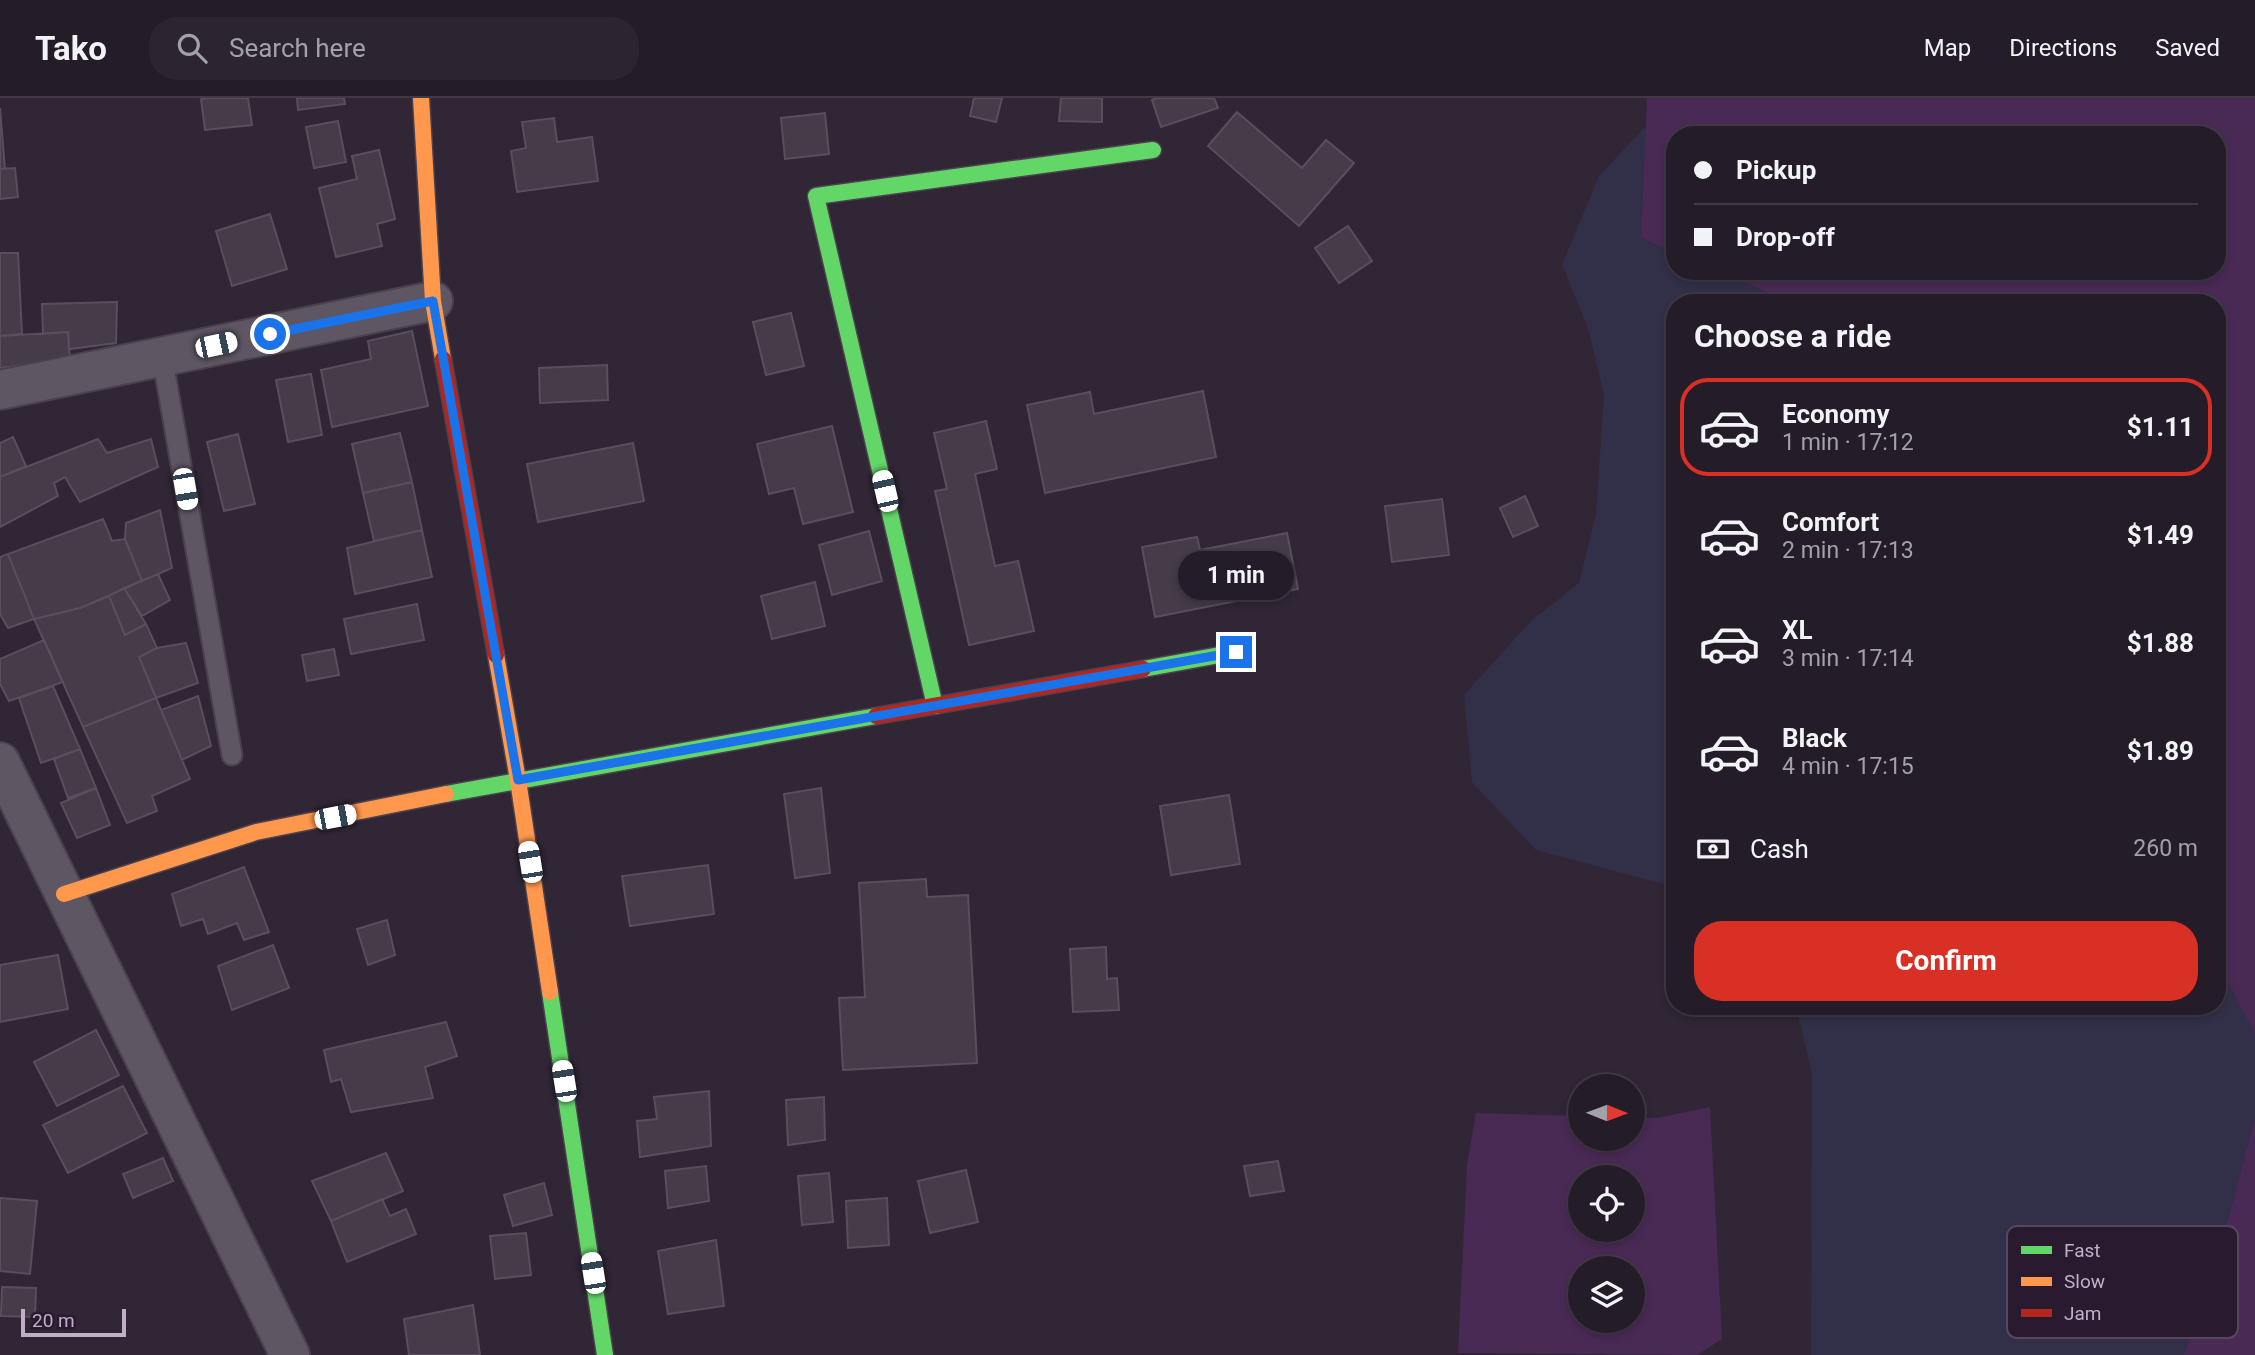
<!DOCTYPE html>
<html lang="en">
<head>
<meta charset="utf-8">
<style>
	body { margin:0; font-family:Roboto,sans-serif; background:#2c2530; color:#f1f3f6; height:100vh; display:flex; flex-direction:column; font-size:26px; white-space:nowrap }
	* { box-sizing:border-box; margin:0 }
	p { font-size:23px; color:#a3a1a8 }
	.icon { flex:none; width:38px; height:38px; fill:none; stroke:currentColor; stroke-width:2; stroke-linecap:round; stroke-linejoin:round }
	.map { position:relative; flex:1; overflow:hidden }
	.side { position:absolute; left:1666px; top:196px; width:560px; height:721px; display:flex; flex-direction:column; background:#241c28; border-radius:28px; box-shadow:0 4px 10px #0003,0 0 0 2px #413a45 }
	.side>* { flex:none }
	.banner { position:absolute; left:1666px; top:28px; width:560px; height:154px; border-radius:28px; box-shadow:0 4px 10px #0003,0 0 0 2px #413a45; display:grid; align-content:center; height:154px; padding:0 28px; background:#241c28 }
	.needle { width:46px; rotate:91deg }
	.fabs { position:absolute; left:1568px; top:976px; display:grid; gap:14px }
	.fabs a { display:grid; place-items:center; width:77px; height:77px; border-radius:50%; background:#241c28; box-shadow:0 4px 10px #0003,0 0 0 2px #413a45; font-size:35px }
	.scale { position:absolute; left:21px; bottom:18px; width:105px; box-sizing:border-box; padding-left:7px; border:4px solid #c1afc8; border-top:0; font-size:19px; line-height:24px; white-space:nowrap; color:#c1afc8; -webkit-text-stroke:5px #291a30; paint-order:stroke }
	.end { position:absolute; width:32px; height:32px; margin:-16px; border:9px solid #1a73e8; background:#fff; box-shadow:0 0 0 4px #fff }
	.from { border-radius:50% }
	.bubble { position:absolute; height:49px; border-radius:24px; background:#241c28; box-shadow:0 4px 10px #0003,0 0 0 2px #413a45; font-size:23px; font-weight:700; line-height:49px; text-align:center }
	.car { position:absolute; width:21px; height:42px; margin:-21px -10px; border-radius:9px; box-shadow:0 0 5px 2px #0007; background:linear-gradient(#fff 24%,#345 0 40%,#fff 0 76%,#345 0 86%,#fff 0) }
	.banner b { display:flex; align-items:center; gap:24px; height:66px; font-size:26px }
	.banner b+b { border-top:2px solid #413a45 }
	.banner i { width:18px; height:18px; background:#f1f3f6 }
	ul { padding:0; list-style:none }
	li { display:flex; align-items:center; gap:21px; height:98px; margin:0 14px 10px; padding:0 14px; border:4px solid transparent; border-radius:28px }
	li div { flex:1 }
	li b { display:block; font-size:26px }
	li em { font-style:normal; font-weight:700 }
	li.current { border-color:#d93025 }
	li>.icon { width:63px; height:63px; stroke-width:1.5 }
	h2 { padding:0 28px; font-size:32px; line-height:84px }
	.pay { display:flex; align-items:center; gap:18px; height:77px; padding:0 28px; font-size:26px }
	.pay p { margin-inline-start:auto }
	.cta { display:flex; gap:14px; margin-top:auto; padding:14px 28px }
	.cta a { flex:1; height:80px; border-radius:28px; background:#d93025; color:#fff; font-size:28px; font-weight:700; line-height:80px; text-align:center }
	header { display:flex; align-items:center; gap:42px; box-sizing:border-box; height:98px; padding:0 35px; background:#241c28; border-bottom:2px solid #413a45 }
	header strong { font-size:33px }
	nav { display:flex; gap:38px; margin-inline-start:auto; font-size:24px }
	.search { width:490px; height:63px; background:#2c2530; display:flex; align-items:center; gap:18px; box-sizing:border-box; padding:0 24px; border-radius:28px; color:#a3a1a8; font-size:26px }
	.map>svg:first-child { display:block }
	.green { fill:#323048 }
	.water { fill:#492a55; fill-rule:evenodd }
	.building { fill:#453b49; stroke:#594e5e; stroke-width:2 }
	.lines { fill:none; stroke-linecap:round; stroke-linejoin:round }
	.lane-casing { stroke:#49414d; stroke-width:23 }
	.street-casing { stroke:#49414d; stroke-width:42 }
	.fast-casing { stroke:#4b414f; stroke-width:19 }
	.slow-casing { stroke:#4b414f; stroke-width:19 }
	.jam-casing { stroke:#4b414f; stroke-width:19 }
	.lane { stroke:#5f5664; stroke-width:19 }
	.street { stroke:#5f5664; stroke-width:38 }
	.fast { stroke:#63d668; stroke-width:16 }
	.slow { stroke:#ff974d; stroke-width:16 }
	.jam { stroke:#b3261e; stroke-width:16 }
	.route { stroke:#1a73e8; stroke-width:9 }
	.key { fill:#291a30; stroke:#57475e; stroke-width:2 }
	.key-label { font-size:19px; fill:#c1afc8 }
</style>
</head>
<body>
<header>
<strong>Tako</strong>
<div class="search"><svg class="icon" aria-label="search" viewBox="0 0 24 24"><circle cx="10" cy="10" r="6"/><path d="M15 15l6 6"/></svg>Search here</div>
<nav><a>Map</a><a>Directions</a><a>Saved</a></nav>
</header>
<div class="map">
<svg width="2255" height="1257" viewBox="0 0 2255 1257">
	<rect width="100%" height="100%" fill="#302635"/>
	<path class="green" d="M1646 28 1641 140 1675 155V173H1718L1792 205H1675V789L1536 752 1472 684 1464 597 1531 523 1579 485 1596 416 1604 297 1588 230 1562 167 1599 78Z
		M2217 864 2255 936V1020L2206 1204 2183 1257H1811L1812 976 1796 908H2217Z"/>
	<path class="water" d="M1647 0H2255V936L2217 864V205H1792L1718 173H2217V37H1675V155L1641 140Z
		M1710 1009 1722 1241 1697 1257 1458 1255 1467 1067 1476 1015 1580 1018V1041H1633V1019L1657 1020ZM1580 1080H1633V1132H1580ZM1580 1171H1633V1223H1580Z
		M2255 1020V1257H2183L2206 1204Z"/>
	<path class="building" d="M209 0H248L252 27 205 32 201 1Z
		M297 0H344L345 6 298 12Z
		M974 0H1002L996 24 970 18Z
		M1061 0H1102V24L1059 23Z
		M1156 0H1214L1218 10 1161 29 1152 2Z
		M0 10 5 71H0Z
		M1237 14 1302 70 1326 42 1354 65 1299 128 1208 48Z
		M825 15 829 56 785 61 781 20Z
		M554 20 557 44 592 39 598 83 517 94 511 53 526 50 522 24Z
		M338 23 346 64 314 70 306 29Z
		M379 52 395 121 377 126 382 148 336 159 319 90 357 81 352 58Z
		M15 70 18 99 0 101V71Z
		M270 116 287 171 232 188 216 133Z
		M1348 128 1372 163 1339 185 1315 150Z
		M0 155H18L22 236 0 238Z
		M117 204 116 245 69 251 68 234 43 236 42 206Z
		M791 215 804 268 766 277 753 224Z
		M412 233 428 308 332 329 321 272 371 261 368 243Z
		M68 234 70 261 0 270V238Z
		M607 267 608 302 540 305 539 270Z
		M311 276 322 337 288 344 276 282Z
		M1203 293 1216 359 1045 395 1027 307 1090 294 1094 316Z
		M986 323 997 371 975 376 995 468 1018 463 1034 533 969 547 935 393 947 391 934 335Z
		M832 328 853 414 803 426 794 390 769 396 757 346Z
		M400 335 412 384 363 395 352 346Z
		M238 336 255 406 224 413 207 344Z
		M13 339 26 368 0 379V345Z
		M98 341 107 355 151 341 158 369 80 404 65 379 54 385 58 398 0 429V379Z
		M633 345 644 403 538 424 527 366Z
		M412 384 422 432 374 443 363 395Z
		M1525 398 1538 428 1513 439 1500 410Z
		M1442 401 1449 457 1392 464 1385 408Z
		M160 412 172 470 142 483 125 441 126 425Z
		M103 421 112 443 125 441 142 483 80 510 34 521 8 456Z
		M422 432 432 479 355 496 347 450Z
		M869 433 882 483 832 497 819 447Z
		M1287 435 1298 491 1155 519 1142 449 1197 439 1200 452Z
		M8 456 34 521 8 530 0 516V459Z
		M158 476 170 502 142 518 124 490Z
		M815 484 825 528 772 541 761 498Z
		M124 490 146 526 125 537 109 498Z
		M109 498 125 537 146 526 157 550 139 559 156 600 83 629 34 521 80 510Z
		M417 506 424 542 351 556 344 521Z
		M44 542 63 584 9 603 0 586V561Z
		M186 545 198 585 156 600 139 559 157 550Z
		M334 551 339 577 307 583 302 557Z
		M53 588 80 651 41 665 19 600Z
		M198 598 211 648 182 662 161 612Z
		M156 600 190 681 152 698 157 713 127 725 83 629Z
		M80 651 96 690 68 700 54 661Z
		M96 690 110 727 77 740 61 705Z
		M821 690 830 775 795 780 784 696Z
		M1229 697 1240 766 1171 777 1160 708Z
		M708 767 714 816 630 828 622 778Z
		M244 769 269 834 244 842 237 825 208 836 203 821 181 828 172 796Z
		M926 781 927 799 968 797 977 965 843 972 839 900 865 899 859 785Z
		M387 822 395 857 368 867 357 831Z
		M273 847 289 890 232 912 218 868Z
		M1106 849 1107 881 1117 880 1119 912 1073 914 1070 851Z
		M58 857 68 911 0 924V867Z
		M446 924 457 958 425 969 433 1000 351 1014 341 981 331 984 324 952Z
		M96 932 119 977 57 1008 34 964Z
		M123 988 147 1035 68 1075 43 1027Z
		M709 993 711 1048 640 1059 637 1023 657 1021 654 999Z
		M824 999 825 1042 788 1047 786 1002Z
		M386 1055 403 1093 331 1123 312 1083Z
		M163 1060 173 1083 133 1100 123 1076Z
		M1278 1063 1284 1093 1250 1098 1244 1068Z
		M706 1068 709 1103 668 1110 665 1073Z
		M966 1072 978 1124 930 1135 918 1083Z
		M829 1075 833 1124 802 1127 798 1078Z
		M544 1085 552 1117 513 1128 504 1097Z
		M0 1100 37 1103 30 1176 0 1173Z
		M887 1100 889 1147 848 1150 846 1103Z
		M382 1101 390 1118 406 1111 416 1136 347 1164 331 1123Z
		M526 1135 531 1177 495 1181 490 1138Z
		M716 1142 724 1208 668 1216 658 1153Z
		M2 1189 36 1190 35 1219 1 1218Z
		M473 1207 480 1257H409L404 1221Z"/>
	<g class="lines">
		<defs>
			<path id="lane" d="M162 258 232 657"/>
			<path id="street" d="M0 292 433 203
				M0 664 290 1257"/>
			<path id="fast" d="M1143 571 1236 554
				M935 608 816 98 1153 52
				M446 696 876 618
				M550 894 605 1257"/>
			<path id="slow" d="M421 0 433 203 443 261
				M496 557 518 682 550 894
				M64 796 256 734 446 696"/>
			<path id="jam" d="M443 261 496 557
				M876 618 1143 571"/>
		</defs>
		<use href="#lane" class="lane-casing"/>
		<use href="#street" class="street-casing"/>
		<use href="#fast" class="fast-casing"/>
		<use href="#slow" class="slow-casing"/>
		<use href="#jam" class="jam-casing"/>
		<use href="#lane" class="lane"/>
		<use href="#street" class="street"/>
		<use href="#fast" class="fast"/>
		<use href="#slow" class="slow"/>
		<use href="#jam" class="jam"/>
	</g>
	<g class="lines">
		<path class="route" d="M270 236 433 203 518 682 1236 554"/>
	</g>
	<rect x="2007" y="1128" width="231" height="112" rx="10" class="key"/>
	<rect x="2021" y="1148" width="31" height="8" fill="#63d668"/>
	<rect x="2021" y="1179" width="31" height="9" fill="#ff974d"/>
	<rect x="2021" y="1211" width="31" height="8" fill="#b3261e"/>
	<g class="key-label">
		<text x="2064" y="1159">Fast</text>
		<text x="2064" y="1190">Slow</text>
		<text x="2064" y="1222">Jam</text>
	</g>
</svg>
<div class="fabs">
<a><svg class="needle" viewBox="-14 -14 28 28"><path d="M0-13l5 13h-10z" fill="#e53935"/><path d="M0 13l5-13h-10z" fill="#a3a1a8"/></svg></a>
<a><svg class="icon" aria-label="locate" viewBox="0 0 24 24"><circle cx="12" cy="12" r="6"/><path d="M12 2v4M12 18v4M2 12h4M18 12h4"/></svg></a>
<a><svg class="icon" aria-label="layers" viewBox="0 0 24 24"><path d="M12 4l9 5-9 5-9-5zM3 14l9 5 9-5"/></svg></a>
</div>
<div class="scale">20 m</div>
<i class="end from" style="left:270px;top:236px"></i>
<i class="end" style="left:1236px;top:554px"></i>
<div class="bubble" style="left:1178px;top:453px;width:116px">1 min</div>
<i class="car" style="left:216px;top:247px;rotate:78deg"></i>
<i class="car" style="left:185px;top:391px;rotate:170deg"></i>
<i class="car" style="left:885px;top:393px;rotate:347deg"></i>
<i class="car" style="left:335px;top:719px;rotate:79deg"></i>
<i class="car" style="left:530px;top:764px;rotate:351deg"></i>
<i class="car" style="left:564px;top:983px;rotate:351deg"></i>
<i class="car" style="left:593px;top:1175px;rotate:351deg"></i>
<div class="banner">
<b><i class="from"></i>Pickup</b>
<b><i></i>Drop-off</b>
</div>
<section class="side">
<h2>Choose a ride</h2>
<ul>
<li class="current"><svg class="icon" aria-label="car" viewBox="0 0 24 24"><path d="M5 17H2v-5l4-1 3-4h7l3 4 3 1v5h-3M9 17h6M6 11h13"/><circle cx="7" cy="17" r="2"/><circle cx="17" cy="17" r="2"/></svg><div><b>Economy</b><p>1 min · 17:12</p></div><em>$1.11</em></li>
<li><svg class="icon" aria-label="car" viewBox="0 0 24 24"><path d="M5 17H2v-5l4-1 3-4h7l3 4 3 1v5h-3M9 17h6M6 11h13"/><circle cx="7" cy="17" r="2"/><circle cx="17" cy="17" r="2"/></svg><div><b>Comfort</b><p>2 min · 17:13</p></div><em>$1.49</em></li>
<li><svg class="icon" aria-label="car" viewBox="0 0 24 24"><path d="M5 17H2v-5l4-1 3-4h7l3 4 3 1v5h-3M9 17h6M6 11h13"/><circle cx="7" cy="17" r="2"/><circle cx="17" cy="17" r="2"/></svg><div><b>XL</b><p>3 min · 17:14</p></div><em>$1.88</em></li>
<li><svg class="icon" aria-label="car" viewBox="0 0 24 24"><path d="M5 17H2v-5l4-1 3-4h7l3 4 3 1v5h-3M9 17h6M6 11h13"/><circle cx="7" cy="17" r="2"/><circle cx="17" cy="17" r="2"/></svg><div><b>Black</b><p>4 min · 17:15</p></div><em>$1.89</em></li>
</ul>
<div class="pay"><svg class="icon" aria-label="cash" viewBox="0 0 24 24"><path d="M3 7h18v10H3z"/><circle cx="12" cy="12" r="2"/></svg>Cash<p>260 m</p></div>
<div class="cta"><a>Confirm</a></div>
</section>
</div>
</body>
</html>
